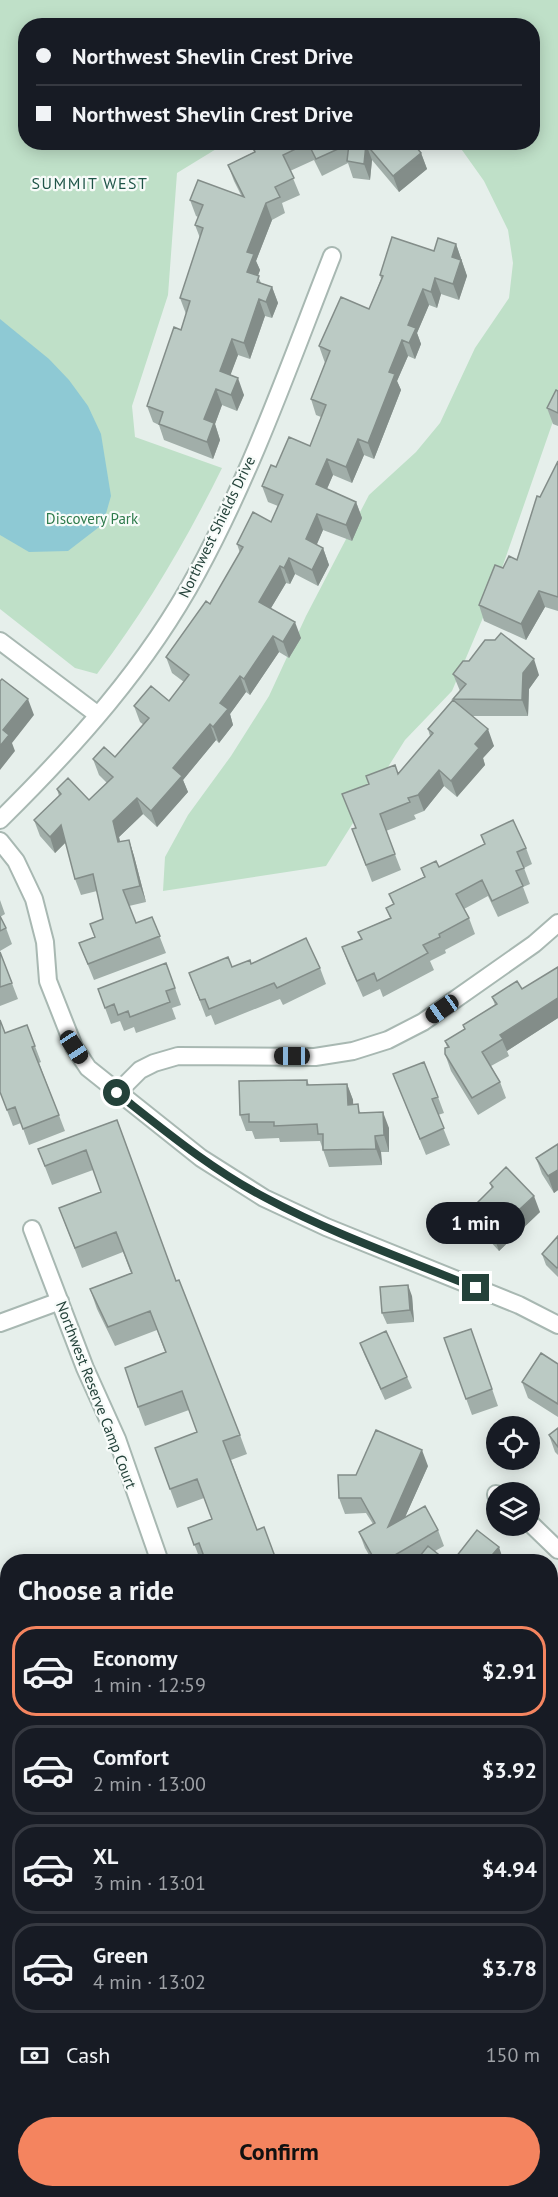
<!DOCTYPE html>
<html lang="en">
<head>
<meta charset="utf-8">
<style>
	body { margin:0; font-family:"PT Sans",sans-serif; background:#20242c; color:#f1f3f6; height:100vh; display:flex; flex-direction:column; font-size:22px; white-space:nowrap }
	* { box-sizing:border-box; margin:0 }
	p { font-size:20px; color:#9ea1a6 }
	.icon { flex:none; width:33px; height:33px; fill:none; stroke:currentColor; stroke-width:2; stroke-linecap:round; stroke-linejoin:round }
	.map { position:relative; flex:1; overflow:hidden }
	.panel { position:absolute; left:0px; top:1554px; width:558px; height:644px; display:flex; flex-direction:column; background:#171b24; border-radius:24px 24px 0 0; box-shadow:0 3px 15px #0003 }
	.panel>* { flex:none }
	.guide { position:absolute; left:18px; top:18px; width:522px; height:132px; border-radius:24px; box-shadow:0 3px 15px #0003; display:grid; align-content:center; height:132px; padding:0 18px; background:#171b24 }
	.controls { position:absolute; left:486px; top:1416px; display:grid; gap:12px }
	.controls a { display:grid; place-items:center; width:54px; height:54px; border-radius:50%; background:#171b24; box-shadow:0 3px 15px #0003; font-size:30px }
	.end { position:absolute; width:27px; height:27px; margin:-14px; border:8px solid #24423a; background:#fff; box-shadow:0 0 0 3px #fff }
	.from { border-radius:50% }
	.bubble { position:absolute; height:42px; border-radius:21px; background:#171b24; box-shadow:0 3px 15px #0003; font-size:20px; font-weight:700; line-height:42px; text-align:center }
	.car { position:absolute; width:18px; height:36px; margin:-18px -9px; border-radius:8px; box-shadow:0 0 4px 2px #0007; background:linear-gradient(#222 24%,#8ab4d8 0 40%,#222 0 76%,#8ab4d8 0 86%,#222 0) }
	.guide b { display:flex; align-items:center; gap:21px; height:57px; font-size:22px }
	.guide b+b { border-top:2px solid #363941 }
	.guide i { width:15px; height:15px; background:#f1f3f6 }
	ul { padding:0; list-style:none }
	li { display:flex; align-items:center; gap:18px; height:90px; margin:0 12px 9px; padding:0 6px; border:3px solid #363941; border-radius:24px }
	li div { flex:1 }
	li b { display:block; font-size:22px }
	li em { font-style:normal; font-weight:700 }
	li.on { border-color:#f4845f }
	li>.icon { width:54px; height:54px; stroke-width:1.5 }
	h2 { padding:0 18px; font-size:27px; line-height:72px }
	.pay { display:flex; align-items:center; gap:15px; height:66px; padding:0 18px; font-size:22px }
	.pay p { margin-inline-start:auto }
	.primary-button { display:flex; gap:12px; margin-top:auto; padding:12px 18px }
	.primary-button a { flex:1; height:69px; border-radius:36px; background:#f4845f; color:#111; font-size:24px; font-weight:700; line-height:69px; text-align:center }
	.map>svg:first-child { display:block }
	.green { fill:#bfe0c8 }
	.water { fill:#8ec9d4 }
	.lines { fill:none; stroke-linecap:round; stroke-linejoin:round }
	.street-casing { stroke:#a8b8b2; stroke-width:20 }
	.secondary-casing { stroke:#a4bbb3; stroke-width:21 }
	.street { stroke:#fff; stroke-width:16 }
	.secondary { stroke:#fff; stroke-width:18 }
	.wall { fill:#a1aea9 }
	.shaded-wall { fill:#838d89 }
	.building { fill:#bbcac4; stroke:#838d89; stroke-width:1.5 }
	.route { stroke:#24423a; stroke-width:8 }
	.labels { text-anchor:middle; stroke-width:4.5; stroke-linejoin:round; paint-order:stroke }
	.park-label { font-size:15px; fill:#2d7a4b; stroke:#f7fbf9 }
	.street-label { font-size:15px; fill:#24423a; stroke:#f7fbf9 }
	.neighbourhood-label { font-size:16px; letter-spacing:1.5px; fill:#1f5548; stroke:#f7fbf9 }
</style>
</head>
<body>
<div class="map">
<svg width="558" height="2197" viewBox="0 0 558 2197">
	<rect width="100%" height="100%" fill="#e6efeb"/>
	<path class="green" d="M0 0H558V407L493 594 452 691 405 740 326 866 163 891 165 857 188 815 231 756 269 696 306 616 369 495 416 452 440 423 475 348 509 298 513 263 508 230 484 181 457 143 532 142V26H26V142L226 143 177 173 168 295 132 406 135 437 222 468C186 541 146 609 97 674L75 668 0 609Z"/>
	<path class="water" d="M0 319 49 359 69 380 88 406 101 434 111 496 103 524 68 551 29 552 0 535Z"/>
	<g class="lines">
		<defs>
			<path id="street" d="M0 641 98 715
				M0 820C75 746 147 666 197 573 252 472 290 363 332 256
				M0 841 16 861 34 899 45 942 48 981 74 1047 88 1068 201 1158 264 1198 326 1227 519 1305 558 1325
				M117 1093 140 1070 154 1063 178 1056 315 1057 353 1051 388 1040 423 1022 534 944 558 923
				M32 1229 85 1368 117 1439 160 1562
				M0 1323 60 1301
				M496 1494V1495
				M530 1523 558 1550
				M550 1658 558 1647
				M0 1701 8 1708
				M550 1739 558 1743
				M0 2010H8
				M550 2129 558 2133
				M267 2190 269 2197
				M104 2197 123 2190"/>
			<path id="secondary" d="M0 1848H8
				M550 1904 558 1909"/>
		</defs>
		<use href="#street" class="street-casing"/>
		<use href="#secondary" class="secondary-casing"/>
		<use href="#street" class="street"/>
		<use href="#secondary" class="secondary"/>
	</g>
	<path class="wall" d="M249 142H403L405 145 421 153 427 169 399 192 372 160 370 180 353 178 348 163 322 176 314 160 290 171 300 195 282 203 285 213 272 220 256 261 260 270 258 276 261 283 272 287 278 303 272 318 265 316 250 359 238 355 230 375 244 395 237 411 222 405 215 424 220 440 213 459 164 440 159 425 153 422 147 406 181 330 186 314 180 298 200 238 195 225 198 217 196 216 190 200 242 197 234 181 228 165 254 152Z
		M456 244 467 276 459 300 441 294 437 308 429 305 417 333 421 344 415 359 408 356 397 381 401 390 374 459 364 455 352 483 333 475 327 489 356 502 362 518 352 541 323 530 316 545 323 548 329 565 318 586 295 574 290 584 286 583 271 608 301 638 289 658 279 652 250 695 246 692 230 714 233 725 219 743 216 740 183 780 188 792 157 827 143 814 119 837 120 842 129 840 134 856 146 902 129 906 136 923 152 917 166 953 94 980 79 943 94 937 103 919 97 891 81 895 75 879 66 842 55 853 40 836 34 820 59 796 57 789 89 800 107 783 99 775 93 759 115 757 144 725 140 722 134 706 169 701 184 682 172 673 166 657 210 604 240 553 237 544 271 522 278 506 268 502 262 486 276 467 310 446 321 417 316 415 311 399 325 363 319 346 369 309 381 279 380 275 434 251Z
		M558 391V426L553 424 547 408Z
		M558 461V611L545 607 526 640 484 621 479 605 503 568 517 560 540 497Z
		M453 674 539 675 529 689 528 716H472L494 746 483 758 485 765 457 797 444 786 424 811 414 815 416 819 386 831 401 870 372 882 352 829 355 828 430 736 428 729 460 691Z
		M481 835 526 848 532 864 524 868 530 884 523 887 529 903 498 917 488 896 464 909 469 918 475 934 445 950 446 953 430 961 434 970 383 997 380 989 363 997 348 963 342 947 361 939 358 932 390 918 386 908 393 904 389 894 424 877 421 868 439 867 484 844Z
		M0 900 5 914 0 917 6 928 12 944 0 951Z
		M0 952 18 999 0 1006Z
		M166 963 181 1005 172 1008 176 1019 136 1033 134 1027 124 1031 120 1021 111 1024 98 989Z
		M251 964 320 968 326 984 283 1005 280 999 215 1025 211 1015 206 1017 189 973 232 967Z
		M558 967V1018L507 1051 509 1056 491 1066 500 1082 506 1098 478 1115 451 1071 445 1054 447 1047 445 1041 465 1029 463 1025 495 1005 492 997 522 989Z
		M27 1025 41 1062 39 1063 65 1131 29 1145 21 1123 13 1126 0 1092 5 1033Z
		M393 1074 438 1097 444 1113 438 1115 450 1145 426 1155Z
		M307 1080 309 1085 347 1084 353 1100V1104L361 1113 389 1128V1152H381L382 1165 329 1167 320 1141 280 1142 279 1138 255 1139 252 1131H246L240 1115Z
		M117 1120 176 1281 240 1435 247 1454 231 1460 257 1530 277 1562H201L188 1528 212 1519 204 1498 177 1508 155 1448 197 1432 189 1410 145 1426 138 1407 165 1352 157 1330 115 1346 97 1309 90 1289 131 1273 123 1252 82 1268 59 1208 101 1192 93 1170 52 1185 38 1149Z
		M558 1144V1190L554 1193 542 1174 536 1158Z
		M490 1183 540 1212 499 1251 476 1226 470 1210 492 1189Z
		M558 1236V1277L546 1265 542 1254Z
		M412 1296 414 1322 387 1324 382 1313Z
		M471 1329 498 1406 472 1415 444 1338Z
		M360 1343 407 1377 412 1388 385 1400 364 1354Z
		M558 1364V1417L528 1398 522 1382Z
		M558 1428V1455L555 1452 549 1435Z
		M428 1466 405 1517 438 1530 444 1546 435 1551 448 1562H373L365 1548 359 1532 373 1524 366 1513 345 1514 339 1498 356 1475Z
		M550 1774 558 1778V1837L550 1834Z
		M0 1910H8V1950H0Z
		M558 2027V2081L550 2074V2036Z
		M8 2036V2079L0 2081V2038Z
		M8 2121V2170L0 2172 5 2185 0 2186V2124Z
		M434 2190H494L498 2197H439L436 2195Z
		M499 2190H539L542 2197H502Z"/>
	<path class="shaded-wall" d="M366 144 372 160 370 180 364 164Z
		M421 153 427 169 399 192 393 176Z
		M266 203 272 220 256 261 260 270 253 288 247 272V252Z
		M456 244 467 276 459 300 453 284 452 257Z
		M435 278 441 294 437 308 431 292Z
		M272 287 278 303 272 318 266 302Z
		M423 289 429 305 417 333 421 344 415 359 409 343 408 325Z
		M259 299 265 316 250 359 244 343Z
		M232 339 238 355 226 387 220 371Z
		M402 340 408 356 397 381 401 390 374 459 368 443 389 372Z
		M238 378 244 395 237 411 231 395Z
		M216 389 222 405 215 424 220 440 213 459 207 442 204 419Z
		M358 439 364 455 352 483 346 467Z
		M327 459 333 475 322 500 316 484Z
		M356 502 362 518 352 541 346 525Z
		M317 514 323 530 312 556 306 539Z
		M323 548 329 565 318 586 312 570Z
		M289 558 295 574 290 584 284 568Z
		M280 566 286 583 265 618 259 602Z
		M539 591 545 607 526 640 521 624Z
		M295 622 301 638 289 658 283 642Z
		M273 636 279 652 250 695 244 679Z
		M534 659 539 675 529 689 528 716 522 700 523 673Z
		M240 676 246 692 230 714 233 725 219 743 213 727 220 703Z
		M28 699 34 715 12 743 15 751 0 770V746L3 730Z
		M210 724 216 740 183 780 188 792 157 827 151 811 173 768Z
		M488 729 494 746 483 758 485 765 457 797 451 781 475 744Z
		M439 770 444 786 424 811 418 795Z
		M137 798 143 814 119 837 124 859 118 842 113 821Z
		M61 825 67 841 55 853 50 837Z
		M129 840 134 856 146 902 140 886Z
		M558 998V1018L507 1051 500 1035Z
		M347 1084 353 1100 354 1121 348 1105Z
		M383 1112 389 1128V1152L384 1135Z
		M375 1136 381 1152 382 1165 376 1149Z
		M558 1170V1190L554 1193 548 1176Z
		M534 1196 540 1212 499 1251 493 1234Z
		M408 1285 412 1296 414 1322 410 1310Z
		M422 1450 428 1466 394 1542 388 1527Z
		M499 1547 504 1562H496L493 1554Z
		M550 2003 554 2013 550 2023Z
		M533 2190H539L542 2197H524Z
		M496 2191 498 2197H491Z"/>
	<path class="building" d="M251 142H403L405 145 408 142H412L421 153 393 176 366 144 364 164 347 161 349 144 316 159 308 143 283 155 294 178 275 187 280 197 266 203 247 252 254 254 247 272 259 276 257 282 272 287 266 302 259 299 244 343 232 339 220 371 238 378 231 395 216 389 204 419 214 423 207 442 159 424 163 412 147 406 174 327 181 330 190 301 180 298 203 228 195 225 203 205 190 200 198 180 244 197 228 165 255 152Z
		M392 237 434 251 438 238 456 244 452 257 461 260 453 284 435 278 431 292 423 289 408 325 416 328 409 343 402 340 389 372 395 374 368 443 358 439 346 467 327 459 316 484 356 502 346 525 317 514 306 539 323 548 312 570 289 558 284 568 280 566 259 602 295 622 283 642 273 636 244 679 240 676 220 703 228 709 213 727 210 724 173 768 182 776 151 811 137 798 113 821 118 842 129 840 140 886 123 890 136 923 152 917 160 936 88 964 79 943 95 937 90 924 103 919 93 874 75 879 61 825 50 837 34 820 61 794 57 789 68 778 89 800 113 777 93 759 104 747 115 757 149 718 134 706 151 686 169 701 189 675 166 657 206 601 210 604 243 547 237 544 253 512 271 522 283 495 262 486 271 465 276 467 289 437 310 446 326 405 311 399 330 351 319 346 341 297 369 309 383 276 380 275Z
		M556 390 558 391V413L547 408Z
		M558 461V597L539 591 521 624 479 605 495 565 503 568 509 556 517 560 537 496 540 497Z
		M501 633 534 659 523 673 522 700 453 699 466 684 453 674 463 661H469L485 640H495Z
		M2 679 28 699 3 730 9 735 0 746V681Z
		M453 700 488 729 475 744 479 748 451 781 439 770 418 795 408 798 410 802 380 814 395 854 366 865 352 829 356 828 342 794 369 784 366 776 395 765 398 774 433 733 428 729Z
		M513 820 526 848 517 852 524 868 516 871 523 886 492 901 482 880 456 894 469 918 439 934 440 937 423 945 428 953 377 981 374 973 357 981 342 947 362 939 358 932 391 918 386 908 394 904 389 894 425 877 421 868 436 861 439 867 485 844 481 835Z
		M0 916 6 928 0 931Z
		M306 938 320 968 277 988 274 983 209 1009 205 999 200 1000 189 973 228 957 232 967 250 960 251 964Z
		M0 952 12 983 0 987Z
		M166 963 175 988 166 991 170 1002 130 1017 128 1011 118 1015 114 1004 105 1008 98 989Z
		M558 967V998L500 1035 503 1039 482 1052 500 1082 472 1098 445 1054V1048L449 1047 445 1041 465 1029 463 1025 497 1004 492 997 517 981 522 989Z
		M0 1020 5 1033 27 1025 35 1046 32 1047 59 1115 23 1129 15 1107 7 1110 0 1092Z
		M424 1062 438 1097 432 1099 444 1128 420 1139 393 1074Z
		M307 1080V1085L347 1084 348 1105 358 1104 359 1113 383 1112 384 1135 375 1136 376 1149 323 1150V1134H318L317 1124 274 1126V1122H249V1114L240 1115 239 1081Z
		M117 1120 176 1281 179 1280 240 1435 223 1441 257 1530 264 1527 277 1562H237L235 1557 223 1562H206L199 1543 194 1545 188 1528 212 1519 197 1479 170 1489 155 1448 197 1432 182 1391 138 1407 125 1368 166 1352 150 1311 108 1327 90 1289 132 1273 116 1232 75 1248 59 1208 101 1192 86 1150 45 1166 38 1149Z
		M558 1144V1170L548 1176 536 1158Z
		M506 1167 534 1196 493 1234 470 1210 493 1187 490 1183Z
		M558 1236V1267L557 1268 542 1254Z
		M408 1285 410 1310 382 1313 380 1287Z
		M471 1329 492 1389 466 1399 444 1338Z
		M386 1331 407 1377 381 1389 360 1343Z
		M541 1353 558 1364V1404L522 1382Z
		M558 1428V1447L549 1435Z
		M376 1430 422 1450 388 1527 425 1506 438 1530 383 1562H376L359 1532 375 1523 361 1498H339L338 1475H356Z
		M477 1530 499 1547 493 1554 500 1562H452Z
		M428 1546 448 1562H415Z
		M550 1774 558 1778V1783L556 1786H558V1824L550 1821Z
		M0 1910H8V1933H0Z
		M558 2027V2068L557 2069 550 2063V2036Z
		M8 2036V2061L0 2064V2038Z
		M8 2121V2151L0 2154V2124Z
		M330 2190H368L371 2197H320L319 2194Z
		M444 2190H494L496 2191 491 2197H452Z
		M501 2190H533L524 2197H506Z"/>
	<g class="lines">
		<path class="route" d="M117 1093C164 1130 212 1170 266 1198 333 1234 405 1259 476 1288"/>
	</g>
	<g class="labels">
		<g class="park-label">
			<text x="92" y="524">Discovery Park</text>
		</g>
		<g class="street-label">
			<text transform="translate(217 527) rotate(-64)" y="5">Northwest Shields Drive</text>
			<text transform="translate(96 1395) rotate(69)" y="5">Northwest Reserve Camp Court</text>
		</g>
		<g class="neighbourhood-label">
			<text x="90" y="189">SUMMIT WEST</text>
		</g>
	</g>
</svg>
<div class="controls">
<a><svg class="icon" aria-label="locate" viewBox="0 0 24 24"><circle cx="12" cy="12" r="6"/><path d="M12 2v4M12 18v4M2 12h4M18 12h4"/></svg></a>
<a><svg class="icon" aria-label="layers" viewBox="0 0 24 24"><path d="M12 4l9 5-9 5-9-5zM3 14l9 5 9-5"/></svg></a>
</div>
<i class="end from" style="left:117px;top:1093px"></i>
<i class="end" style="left:476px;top:1288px"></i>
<div class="bubble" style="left:426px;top:1202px;width:99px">1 min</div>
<i class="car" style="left:442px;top:1009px;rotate:235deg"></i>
<i class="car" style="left:74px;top:1047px;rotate:147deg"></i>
<i class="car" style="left:292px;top:1056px;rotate:270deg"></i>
<div class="guide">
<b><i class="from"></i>Northwest Shevlin Crest Drive</b>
<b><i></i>Northwest Shevlin Crest Drive</b>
</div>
<section class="panel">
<h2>Choose a ride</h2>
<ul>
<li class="on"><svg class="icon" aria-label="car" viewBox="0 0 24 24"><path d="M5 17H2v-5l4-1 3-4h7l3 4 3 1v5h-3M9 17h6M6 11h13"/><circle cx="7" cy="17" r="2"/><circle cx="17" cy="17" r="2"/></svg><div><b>Economy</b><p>1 min · 12:59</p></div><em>$2.91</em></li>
<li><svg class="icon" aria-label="car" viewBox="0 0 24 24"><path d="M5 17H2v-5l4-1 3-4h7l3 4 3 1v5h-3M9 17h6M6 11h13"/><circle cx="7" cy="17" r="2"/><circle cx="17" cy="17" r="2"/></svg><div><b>Comfort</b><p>2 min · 13:00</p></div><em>$3.92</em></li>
<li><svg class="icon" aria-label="car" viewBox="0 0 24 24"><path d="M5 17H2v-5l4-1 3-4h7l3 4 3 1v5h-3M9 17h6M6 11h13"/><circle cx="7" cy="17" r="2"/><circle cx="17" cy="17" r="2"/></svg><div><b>XL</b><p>3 min · 13:01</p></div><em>$4.94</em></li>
<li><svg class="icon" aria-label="car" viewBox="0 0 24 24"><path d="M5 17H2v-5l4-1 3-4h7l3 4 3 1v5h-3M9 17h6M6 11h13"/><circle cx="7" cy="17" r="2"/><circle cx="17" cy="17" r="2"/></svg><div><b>Green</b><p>4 min · 13:02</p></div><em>$3.78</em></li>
</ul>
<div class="pay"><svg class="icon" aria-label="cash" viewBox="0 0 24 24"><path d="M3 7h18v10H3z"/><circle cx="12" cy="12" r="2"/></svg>Cash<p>150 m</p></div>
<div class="primary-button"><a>Confirm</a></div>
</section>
</div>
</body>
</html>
